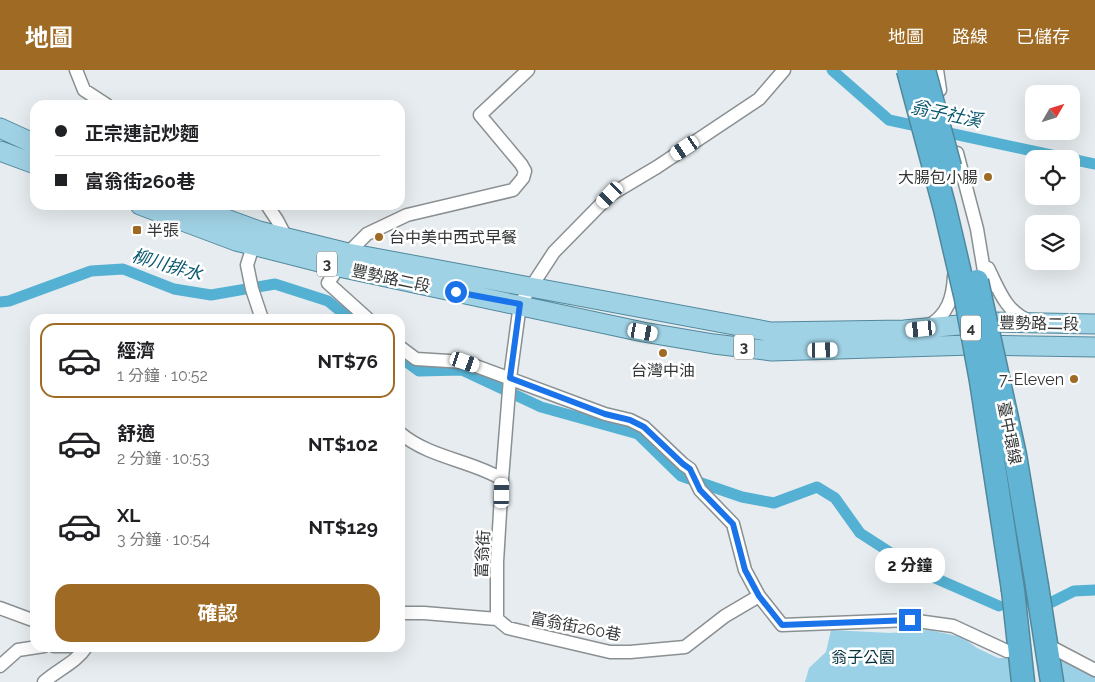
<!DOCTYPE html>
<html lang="zh-TW">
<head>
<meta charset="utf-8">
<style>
	body { margin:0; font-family:Raleway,"Noto Sans TC",sans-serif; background:#f2f2f2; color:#202124; height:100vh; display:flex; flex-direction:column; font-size:19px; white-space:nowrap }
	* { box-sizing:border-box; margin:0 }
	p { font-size:16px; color:#757577 }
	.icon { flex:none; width:28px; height:28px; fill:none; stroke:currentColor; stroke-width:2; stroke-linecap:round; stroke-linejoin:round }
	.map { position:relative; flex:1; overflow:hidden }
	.details { position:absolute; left:30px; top:244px; width:375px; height:338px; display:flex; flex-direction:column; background:#fff; border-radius:15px; box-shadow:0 5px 20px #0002 }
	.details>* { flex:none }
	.guide { position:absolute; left:30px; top:30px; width:375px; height:110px; border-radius:15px; box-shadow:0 5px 20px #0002; display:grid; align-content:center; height:110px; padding:0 25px; background:#fff }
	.needle { width:32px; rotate:51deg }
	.buttons { position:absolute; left:1025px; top:15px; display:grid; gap:10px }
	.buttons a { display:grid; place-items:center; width:55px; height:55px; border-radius:10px; background:#fff; box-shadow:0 5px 20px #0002; font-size:25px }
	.end { position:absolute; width:22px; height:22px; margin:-11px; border:6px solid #1a73e8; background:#fff; box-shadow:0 0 0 2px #fff }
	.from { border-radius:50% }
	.bubble { position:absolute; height:35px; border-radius:15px; background:#fff; box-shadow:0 5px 20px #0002; font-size:16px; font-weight:700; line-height:35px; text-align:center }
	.car { position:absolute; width:15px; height:30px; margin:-15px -8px; border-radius:6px; box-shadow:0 0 4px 1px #0007; background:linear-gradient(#fff 24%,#345 0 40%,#fff 0 76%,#345 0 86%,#fff 0) }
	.guide b { display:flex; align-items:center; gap:18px; height:48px; font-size:19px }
	.guide b+b { border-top:1px solid #e0e0e0 }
	.guide i { width:12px; height:12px; background:#202124 }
	ul { padding:9px 0 0; list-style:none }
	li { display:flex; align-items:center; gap:15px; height:75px; margin:0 10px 8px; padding:0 15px; border:2px solid transparent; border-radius:15px }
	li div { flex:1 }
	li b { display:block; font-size:19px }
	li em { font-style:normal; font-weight:700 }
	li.active { border-color:#9f6a23 }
	li>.icon { width:45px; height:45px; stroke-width:1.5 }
	.primary-button { display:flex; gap:10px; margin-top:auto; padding:10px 25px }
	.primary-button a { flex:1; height:58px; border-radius:15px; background:#9f6a23; color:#fff; font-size:20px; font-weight:700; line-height:58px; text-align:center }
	header { display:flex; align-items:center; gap:30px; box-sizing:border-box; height:70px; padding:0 25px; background:#9f6a23; color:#fff }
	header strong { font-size:24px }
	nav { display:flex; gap:28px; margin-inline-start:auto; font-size:18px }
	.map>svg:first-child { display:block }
	.green { fill:#9ad1e7 }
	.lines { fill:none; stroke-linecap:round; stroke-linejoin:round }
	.canal { stroke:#55b1d3; stroke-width:11 }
	.minor-casing { stroke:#8a9092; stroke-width:15 }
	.primary-casing { stroke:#51889c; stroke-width:21 }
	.motorway-casing { stroke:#51889c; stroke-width:25 }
	.minor { stroke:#fff; stroke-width:12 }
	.primary { stroke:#a0d2e5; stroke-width:19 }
	.motorway { stroke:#61b4d3; stroke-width:22 }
	.motorway-bridge-casing { stroke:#51889c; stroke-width:25; stroke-linecap:butt }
	.motorway-bridge { stroke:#61b4d3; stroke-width:22 }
	.route { stroke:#1a73e8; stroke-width:6 }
	.poi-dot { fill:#9f6a23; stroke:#fff; stroke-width:2 }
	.labels { text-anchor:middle; stroke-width:5; stroke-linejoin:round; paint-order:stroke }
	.shield { fill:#fff; stroke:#707272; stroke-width:1 }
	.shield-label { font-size:15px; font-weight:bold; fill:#333536 }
	.poi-label { font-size:16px; fill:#333536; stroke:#fff; text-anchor:end }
	.street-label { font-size:16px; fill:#333536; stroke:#fff }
	.park-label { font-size:16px; fill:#04303f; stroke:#fff }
	.water-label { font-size:18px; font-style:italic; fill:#09586f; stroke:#fff }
</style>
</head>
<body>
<header>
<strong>地圖</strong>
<nav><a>地圖</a><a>路線</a><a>已儲存</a></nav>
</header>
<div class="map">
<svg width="1095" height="612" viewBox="0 0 1095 612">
	<rect width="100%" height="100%" fill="#e6ecef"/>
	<path class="green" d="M831 560 890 563 929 560 962 567 977 578 998 588H1016L1017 612H805L809 598 826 582Z
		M1061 583 1086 602 1095 606V612H1061Z"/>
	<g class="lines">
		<path class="canal" d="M832 0 889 50 1070 89
			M1071 89 1095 94
			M0 232 9 231 91 201 123 199 174 219 211 225 275 214 328 231 350 249
			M400 287 419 301 462 300 541 337 638 364 681 406 742 427 774 433 817 417 835 428 860 463 919 501 999 536
			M1052 532 1074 521 1095 520"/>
		<defs>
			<path id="minor" d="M76 0 84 20 107 35
				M937 0 940 20
				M957 83 977 159 987 219
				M267 135 277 150 286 167
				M255 170 247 195 252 219 262 249
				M988 198C998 218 1006 243 1030 251
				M368 249 328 213 348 183 367 164 407 145 513 120 523 108 525 101 521 94 480 45 528 0
				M928 256C948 245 953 227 954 206
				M400 277 416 289 465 292 605 344 630 350 644 357 683 394 690 399 700 420 733 454 745 500 759 526 782 555 910 550 953 556 1007 581
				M400 363C430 388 470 390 502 409
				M0 538 35 551
				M400 543H424L497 549
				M497 549V492L502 409 510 308 520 234 554 182 610 125 657 97 759 29 784 0
				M497 549 508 558 610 582H630L685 577 725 546 759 526
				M54 576H71
				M1055 579 1095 600
				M0 596 18 580 44 576
				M44 612C58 599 76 593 87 576"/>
			<path id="primary" d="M0 58 35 74
				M0 81 35 94
				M140 135 236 171 339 197 643 262 714 274 772 281 972 275 1095 277
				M188 135 259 161 348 183 771 262 904 260 992 252 1095 254"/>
			<path id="motorway" d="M1037 516 1052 612
				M1013 520 1023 612"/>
		</defs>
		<use href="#minor" class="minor-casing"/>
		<use href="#primary" class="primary-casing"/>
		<use href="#motorway" class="motorway-casing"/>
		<use href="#minor" class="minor"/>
		<use href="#primary" class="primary"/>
		<use href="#motorway" class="motorway"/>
		<defs>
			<path id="motorway-bridge" d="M908 0 945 139 966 229 981 311 1013 520
				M924 0 950 97
				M977 211 1015 385 1037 516"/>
		</defs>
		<use href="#motorway-bridge" class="motorway-bridge-casing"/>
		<use href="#motorway-bridge" class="motorway-bridge"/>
	</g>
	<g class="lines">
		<path class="route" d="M456 222 520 234 510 308 605 344 630 350 644 357 683 394 690 399 700 420 733 454 745 500 759 526 782 555 910 550"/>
	</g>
	<g class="poi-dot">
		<circle cx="988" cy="107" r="5"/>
		<rect x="132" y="155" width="10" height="10" rx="2.5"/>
		<circle cx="379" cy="167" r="5"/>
		<circle cx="663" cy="283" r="5"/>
		<circle cx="1074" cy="309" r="5"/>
	</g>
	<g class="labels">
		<g class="shield">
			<rect x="317" y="181.5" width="20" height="25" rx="4"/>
			<rect x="961" y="245.5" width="20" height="25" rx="4"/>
			<rect x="734" y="264.5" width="20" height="25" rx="4"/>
		</g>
		<g class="shield-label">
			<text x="327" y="199">3</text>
			<text x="971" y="263">4</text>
			<text x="744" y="282">3</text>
		</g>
		<g class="poi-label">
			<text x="978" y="113">大腸包小腸</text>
			<text x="147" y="166" text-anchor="start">半張</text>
			<text x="389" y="173" text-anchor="start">台中美中西式早餐</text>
			<text x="663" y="306" text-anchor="middle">台灣中油</text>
			<text x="1064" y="315">7-Eleven</text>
		</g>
		<g class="street-label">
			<text transform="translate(391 208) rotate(12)" y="6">豐勢路二段</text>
			<text transform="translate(1039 253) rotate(1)" y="6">豐勢路二段</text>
			<text transform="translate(1010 363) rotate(79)" y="6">臺中環線</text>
			<text transform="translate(482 484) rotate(-87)" y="6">富翁街</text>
			<text transform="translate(576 556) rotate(11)" y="6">富翁街260巷</text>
		</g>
		<g class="park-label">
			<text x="863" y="593">翁子公園</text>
		</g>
		<g class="water-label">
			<text transform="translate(946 44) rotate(12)" y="6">翁子社溪</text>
			<text transform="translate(167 195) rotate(16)" y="6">柳川排水</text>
		</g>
	</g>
</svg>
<div class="buttons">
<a><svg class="needle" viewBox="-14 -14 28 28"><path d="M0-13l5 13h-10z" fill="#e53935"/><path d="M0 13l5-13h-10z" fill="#757577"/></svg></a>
<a><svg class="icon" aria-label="locate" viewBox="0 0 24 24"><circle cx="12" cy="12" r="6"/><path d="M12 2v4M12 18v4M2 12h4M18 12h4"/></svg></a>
<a><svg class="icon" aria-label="layers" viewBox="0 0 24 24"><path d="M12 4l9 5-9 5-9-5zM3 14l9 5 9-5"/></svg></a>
</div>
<i class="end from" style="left:456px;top:222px"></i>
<i class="end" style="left:910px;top:550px"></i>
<div class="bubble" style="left:875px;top:478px;width:70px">2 分鐘</div>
<i class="car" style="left:685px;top:78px;rotate:236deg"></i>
<i class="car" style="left:610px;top:125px;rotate:224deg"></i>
<i class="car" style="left:921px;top:259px;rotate:264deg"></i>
<i class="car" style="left:643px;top:262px;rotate:100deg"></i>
<i class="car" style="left:823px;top:280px;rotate:89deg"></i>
<i class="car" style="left:465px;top:292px;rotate:109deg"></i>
<i class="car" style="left:502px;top:423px;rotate:1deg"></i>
<div class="guide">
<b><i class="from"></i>正宗連記炒麵</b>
<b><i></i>富翁街260巷</b>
</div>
<section class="details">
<ul>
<li class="active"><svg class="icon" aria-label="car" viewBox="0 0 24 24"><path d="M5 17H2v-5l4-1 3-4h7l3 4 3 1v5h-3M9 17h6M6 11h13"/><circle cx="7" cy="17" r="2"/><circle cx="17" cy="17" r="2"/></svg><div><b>經濟</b><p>1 分鐘 · 10:52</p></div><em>NT$76</em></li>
<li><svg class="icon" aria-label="car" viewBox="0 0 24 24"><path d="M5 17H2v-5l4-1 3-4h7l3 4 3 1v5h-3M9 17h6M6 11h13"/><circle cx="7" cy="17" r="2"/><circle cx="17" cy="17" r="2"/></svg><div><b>舒適</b><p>2 分鐘 · 10:53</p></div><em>NT$102</em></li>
<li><svg class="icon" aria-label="car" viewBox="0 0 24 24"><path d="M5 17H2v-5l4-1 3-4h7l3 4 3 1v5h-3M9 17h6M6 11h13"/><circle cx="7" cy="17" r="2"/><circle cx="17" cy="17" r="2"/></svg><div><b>XL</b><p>3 分鐘 · 10:54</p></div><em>NT$129</em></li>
</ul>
<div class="primary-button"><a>確認</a></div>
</section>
</div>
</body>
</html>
